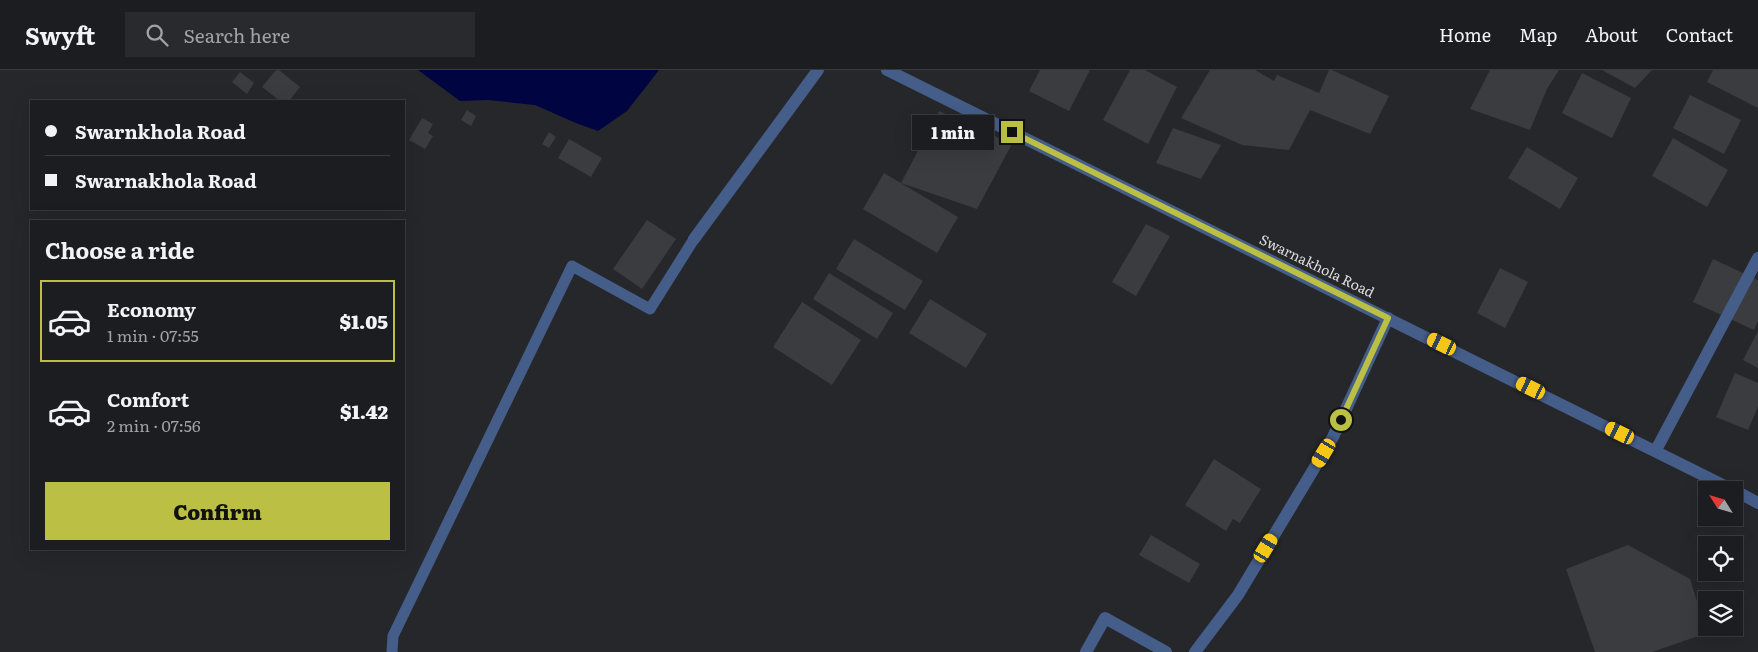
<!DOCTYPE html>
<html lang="en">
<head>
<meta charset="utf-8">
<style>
	body { margin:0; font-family:Literata,serif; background:#292a2d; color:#f1f3f6; height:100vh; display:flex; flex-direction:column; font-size:19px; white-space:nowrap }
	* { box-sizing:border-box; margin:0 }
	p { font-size:16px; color:#a0a2a5 }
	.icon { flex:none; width:28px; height:28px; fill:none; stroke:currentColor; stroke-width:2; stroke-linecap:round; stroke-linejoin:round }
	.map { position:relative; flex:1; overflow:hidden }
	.panel { position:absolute; left:30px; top:150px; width:375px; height:330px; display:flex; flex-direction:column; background:#1c1d20; border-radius:0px; box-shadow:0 5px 20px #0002,0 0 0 1px #3a3b3e }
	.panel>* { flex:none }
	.hud { position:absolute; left:30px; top:30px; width:375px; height:110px; border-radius:0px; box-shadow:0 5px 20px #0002,0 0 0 1px #3a3b3e; display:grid; align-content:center; height:110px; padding:0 15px; background:#1c1d20 }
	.needle { width:32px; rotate:307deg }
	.buttons { position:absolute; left:1698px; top:411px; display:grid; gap:10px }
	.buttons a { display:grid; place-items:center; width:45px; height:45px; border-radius:0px; background:#1c1d20; box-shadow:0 5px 20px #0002,0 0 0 1px #3a3b3e; font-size:25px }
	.end { position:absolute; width:22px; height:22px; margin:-11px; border:6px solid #bbc045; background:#111; box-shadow:0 0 0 2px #111 }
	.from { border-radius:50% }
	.bubble { position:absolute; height:35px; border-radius:0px; background:#1c1d20; box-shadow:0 5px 20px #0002,0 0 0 1px #3a3b3e; font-size:16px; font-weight:800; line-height:35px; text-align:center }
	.car { position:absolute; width:15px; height:30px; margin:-15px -8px; border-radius:6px; box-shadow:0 0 4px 1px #0007; background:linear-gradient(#f5c518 24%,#345 0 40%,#f5c518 0 76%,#345 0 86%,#f5c518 0) }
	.hud b { display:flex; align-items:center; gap:18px; height:48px; font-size:19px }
	.hud b+b { border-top:1px solid #3a3b3e }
	.hud i { width:12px; height:12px; background:#f1f3f6 }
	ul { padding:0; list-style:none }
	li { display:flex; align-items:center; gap:15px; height:82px; margin:0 10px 8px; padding:0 5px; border:2px solid transparent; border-radius:0px }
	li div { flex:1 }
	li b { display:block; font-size:19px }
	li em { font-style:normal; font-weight:800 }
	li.active { border-color:#bbc045 }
	li>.icon { width:45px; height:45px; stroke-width:1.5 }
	h2 { padding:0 15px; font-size:22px; line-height:60px }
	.action { display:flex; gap:10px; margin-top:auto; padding:10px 15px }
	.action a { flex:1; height:58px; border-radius:0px; background:#bbc045; color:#111; font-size:20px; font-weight:800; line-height:58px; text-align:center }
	header { display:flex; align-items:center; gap:30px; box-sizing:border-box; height:70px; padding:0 25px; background:#1c1d20; border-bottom:1px solid #3a3b3e }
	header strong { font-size:24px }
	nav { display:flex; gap:28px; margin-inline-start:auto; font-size:18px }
	.search { width:350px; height:45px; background:#292a2d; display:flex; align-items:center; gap:12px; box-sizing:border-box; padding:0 18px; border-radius:0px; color:#a0a2a5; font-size:19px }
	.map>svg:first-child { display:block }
	.water { fill:#000441 }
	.building { fill:#3a3c3f }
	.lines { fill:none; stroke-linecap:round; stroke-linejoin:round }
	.lane { stroke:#445d89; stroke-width:11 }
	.street { stroke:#445d89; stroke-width:12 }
	.route { stroke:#bbc045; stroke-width:6 }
	.labels { text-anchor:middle; stroke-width:4; stroke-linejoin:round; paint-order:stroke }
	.street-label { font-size:14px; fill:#dbdcde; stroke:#26272a }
</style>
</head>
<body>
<header>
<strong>Swyft</strong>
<div class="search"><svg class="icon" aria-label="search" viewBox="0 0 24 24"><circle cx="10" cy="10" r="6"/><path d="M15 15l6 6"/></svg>Search here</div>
<nav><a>Home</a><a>Map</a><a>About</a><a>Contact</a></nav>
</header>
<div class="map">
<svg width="1758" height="582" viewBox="0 0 1758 582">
	<rect width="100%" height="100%" fill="#26272a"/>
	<path class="water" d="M418 0H659L627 41 598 61 576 53 535 35 488 30 460 31Z"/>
	<path class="building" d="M276 0H279L300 17 289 31H280L262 17Z
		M1040 0H1090L1069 41 1029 21Z
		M1130 0H1145L1177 17 1148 74 1103 50Z
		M1210 0H1255L1274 11 1277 5 1319 23 1329 0H1332L1389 26 1370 64 1310 40 1289 80 1242 75 1181 48Z
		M1490 0H1559L1547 19 1530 60 1470 39Z
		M1602 0H1652L1635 18Z
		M1713 0H1758V38L1707 12Z
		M240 2 254 13 247 24 232 12Z
		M1582 3 1631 28 1612 68 1562 43Z
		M1690 25 1741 50 1724 84 1673 58Z
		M467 40 476 46 471 56 461 50Z
		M939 41 1012 74 977 139 901 113Z
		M422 48 433 54 428 63 433 66 425 79 409 70Z
		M1173 58 1221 75 1201 109 1156 93Z
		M549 62 556 67 549 78 542 74Z
		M1673 68 1728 100 1707 137 1652 106Z
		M569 69 602 88 591 107 558 88Z
		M1527 77 1578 108 1560 139 1508 108Z
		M884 103 958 147 937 183 863 139Z
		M647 150 676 169 642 219 613 199Z
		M1146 154 1170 166 1136 226 1112 212Z
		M854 169 923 211 905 240 836 199Z
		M1713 189 1758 210V251L1754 260 1693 232Z
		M1500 198 1528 212 1505 258 1477 243Z
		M829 203 893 243 877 269 813 229Z
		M930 229 987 264 966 298 909 263Z
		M802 232 861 270 832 315 773 277Z
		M1758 261V298L1743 290Z
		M1735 303 1758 313V337L1748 360 1716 347Z
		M1214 389 1261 419 1240 453 1233 449 1226 461 1185 435Z
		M1151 465 1200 494 1189 513 1139 485Z
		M1628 475 1690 509 1707 563 1652 582H1595L1566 499Z"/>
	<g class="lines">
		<path class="lane" d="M392 582 393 566 572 196 650 239 694 169"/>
		<path class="street" d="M887 0 1733 420
			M694 169 818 0
			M1656 380 1758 188
			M1734 420 1758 433
			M1086 582 1105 548 1166 582
			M1195 582 1238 525 1333 367 1388 248"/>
	</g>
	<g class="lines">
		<path class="route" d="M1012 62 1388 248 1341 350"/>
	</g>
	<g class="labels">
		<g class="street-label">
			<text transform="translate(1317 196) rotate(26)" y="5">Swarnakhola Road</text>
		</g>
	</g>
</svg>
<div class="buttons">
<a><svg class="needle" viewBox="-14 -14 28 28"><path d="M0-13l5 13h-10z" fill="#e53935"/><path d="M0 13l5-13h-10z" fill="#a0a2a5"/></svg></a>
<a><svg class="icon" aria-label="locate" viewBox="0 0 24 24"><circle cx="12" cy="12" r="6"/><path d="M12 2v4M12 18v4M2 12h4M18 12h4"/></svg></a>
<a><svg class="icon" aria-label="layers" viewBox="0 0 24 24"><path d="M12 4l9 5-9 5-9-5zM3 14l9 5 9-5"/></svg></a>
</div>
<i class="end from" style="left:1341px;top:350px"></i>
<i class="end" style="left:1012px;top:62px"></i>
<div class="bubble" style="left:912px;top:45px;width:82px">1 min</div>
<i class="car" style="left:1442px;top:274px;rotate:296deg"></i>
<i class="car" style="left:1531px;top:318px;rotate:296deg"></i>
<i class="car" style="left:1620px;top:363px;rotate:296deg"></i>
<i class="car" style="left:1324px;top:383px;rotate:211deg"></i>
<i class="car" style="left:1266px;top:478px;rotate:31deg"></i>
<div class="hud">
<b><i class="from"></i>Swarnkhola Road</b>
<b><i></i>Swarnakhola Road</b>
</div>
<section class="panel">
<h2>Choose a ride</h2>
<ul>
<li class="active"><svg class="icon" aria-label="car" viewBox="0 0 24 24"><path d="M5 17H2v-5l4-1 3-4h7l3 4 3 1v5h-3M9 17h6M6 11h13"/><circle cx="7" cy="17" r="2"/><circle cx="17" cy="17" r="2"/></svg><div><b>Economy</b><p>1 min · 07:55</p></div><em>$1.05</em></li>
<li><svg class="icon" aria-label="car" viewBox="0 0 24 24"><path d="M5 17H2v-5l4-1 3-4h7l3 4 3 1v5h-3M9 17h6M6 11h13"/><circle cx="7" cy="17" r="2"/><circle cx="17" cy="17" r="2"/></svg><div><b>Comfort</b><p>2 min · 07:56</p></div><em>$1.42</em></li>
</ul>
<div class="action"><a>Confirm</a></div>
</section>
</div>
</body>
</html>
